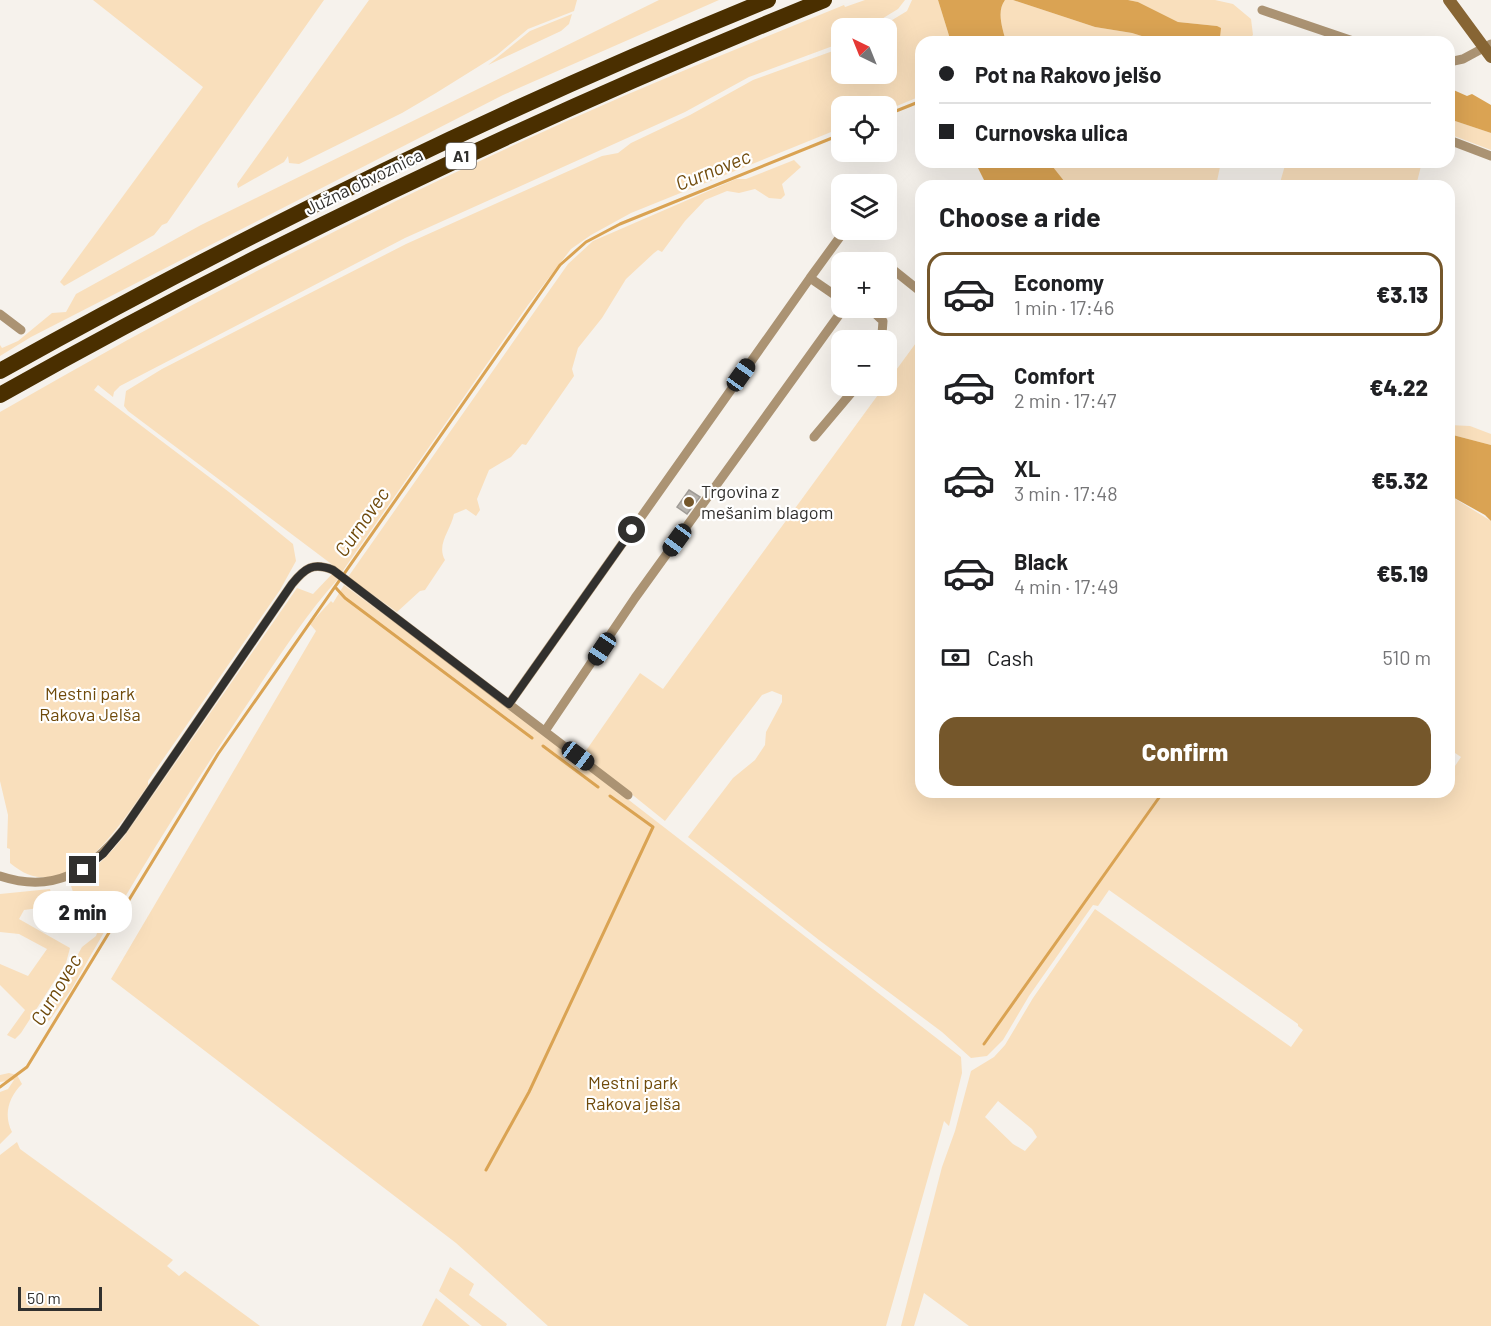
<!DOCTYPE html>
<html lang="en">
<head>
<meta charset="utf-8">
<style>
	body { margin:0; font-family:Barlow,sans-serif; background:#f6f6f6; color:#202124; height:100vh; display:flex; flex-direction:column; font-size:22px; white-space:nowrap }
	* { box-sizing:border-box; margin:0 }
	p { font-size:20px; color:#757577 }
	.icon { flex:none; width:33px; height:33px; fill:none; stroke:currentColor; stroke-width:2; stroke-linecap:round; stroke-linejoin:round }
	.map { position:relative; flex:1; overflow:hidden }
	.details { position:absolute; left:915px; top:180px; width:540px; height:618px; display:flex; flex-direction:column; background:#fff; border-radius:18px; box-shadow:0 6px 24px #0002 }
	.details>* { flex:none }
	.banner { position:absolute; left:915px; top:36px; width:540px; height:132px; border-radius:18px; box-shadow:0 6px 24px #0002; display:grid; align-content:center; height:132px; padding:0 24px; background:#fff }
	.needle { width:39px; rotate:317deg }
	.tools { position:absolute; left:831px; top:18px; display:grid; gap:12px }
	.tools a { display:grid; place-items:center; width:66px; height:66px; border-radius:12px; background:#fff; box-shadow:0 6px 24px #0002; font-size:30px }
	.scale { position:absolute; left:18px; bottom:15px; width:84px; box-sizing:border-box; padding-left:6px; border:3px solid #31302e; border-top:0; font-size:16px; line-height:21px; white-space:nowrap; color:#31302e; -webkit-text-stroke:4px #fff; paint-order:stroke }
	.end { position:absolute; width:27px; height:27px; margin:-14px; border:8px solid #31302e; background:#fff; box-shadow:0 0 0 3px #fff }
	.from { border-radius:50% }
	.bubble { position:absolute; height:42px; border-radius:18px; background:#fff; box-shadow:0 6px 24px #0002; font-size:20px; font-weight:800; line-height:42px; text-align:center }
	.car { position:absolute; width:18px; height:36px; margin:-18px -9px; border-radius:8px; box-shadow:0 0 4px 2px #0007; background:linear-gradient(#222 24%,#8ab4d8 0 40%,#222 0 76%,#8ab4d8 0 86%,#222 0) }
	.banner b { display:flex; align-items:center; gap:21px; height:57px; font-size:22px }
	.banner b+b { border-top:2px solid #e0e0e0 }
	.banner i { width:15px; height:15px; background:#202124 }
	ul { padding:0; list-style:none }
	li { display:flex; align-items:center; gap:18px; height:84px; margin:0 12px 9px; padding:0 12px; border:3px solid transparent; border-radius:18px }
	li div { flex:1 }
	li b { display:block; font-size:22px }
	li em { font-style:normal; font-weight:800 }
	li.current { border-color:#75572b }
	li>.icon { width:54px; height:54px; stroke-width:1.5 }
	h2 { padding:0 24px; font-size:27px; line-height:72px }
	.pay { display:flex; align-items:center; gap:15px; height:66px; padding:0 24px; font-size:22px }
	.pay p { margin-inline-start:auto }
	.button { display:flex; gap:12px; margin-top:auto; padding:12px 24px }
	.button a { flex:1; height:69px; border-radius:18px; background:#75572b; color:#fff; font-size:24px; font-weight:800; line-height:69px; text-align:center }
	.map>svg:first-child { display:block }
	.green { fill:#f9dfbc; fill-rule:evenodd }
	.water { fill:#daa353 }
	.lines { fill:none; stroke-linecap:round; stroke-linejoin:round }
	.stream { stroke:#daa353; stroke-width:3 }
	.building { fill:#b7b3ad; stroke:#9f9b96; stroke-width:1.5 }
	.street { stroke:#ab9373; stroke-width:9 }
	.secondary { stroke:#876534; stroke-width:12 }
	.highway { stroke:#4a2f00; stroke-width:16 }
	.route { stroke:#31302e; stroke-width:8 }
	.poi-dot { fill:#75572b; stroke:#fff; stroke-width:2 }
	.labels { text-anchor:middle; stroke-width:4.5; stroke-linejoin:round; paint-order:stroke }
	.shield { fill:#fff; stroke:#6f6e6d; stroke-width:1.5 }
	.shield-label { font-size:16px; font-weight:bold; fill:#31302e }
	.street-label { font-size:18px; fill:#31302e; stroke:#fff }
	.poi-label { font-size:18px; fill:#31302e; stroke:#fff; text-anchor:start }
	.park-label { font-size:18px; fill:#6f4a0a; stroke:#fff }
	.water-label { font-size:20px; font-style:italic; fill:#704b0c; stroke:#fff }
</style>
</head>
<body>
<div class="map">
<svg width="1491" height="1326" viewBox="0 0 1491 1326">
	<rect width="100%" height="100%" fill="#f6f2ec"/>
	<path class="green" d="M93 0H324L167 223 162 225 154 235 64 286 60 282 203 87Z
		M369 0H577L574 11 528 29 497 55 436 93 402 113 299 164 289 163 288 156 284 162 238 188 237 184Z
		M659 0H719L503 95 31 337 0 356V345L2 348 18 341 52 313 66 312 76 294 201 225Z
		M865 0H905L898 9 867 28H842L841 43 749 77 685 112 405 238 120 386 114 392 113 397 98 385 94 390 229 492 293 544 296 561 280 590 148 781V785C120 825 67 912 10 863V849L7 848 8 815 0 781V412C202 295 412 188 626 95 698 64 771 35 844 5L845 7Z
		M912 0H938L951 42H921V96L887 110 886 106H842L841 128 631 213 591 235 571 249 528 305 342 572 128 411 124 406 126 391 162 369 406 244 602 156 618 153 631 143 690 115 753 80 841 48 842 74H886V28H879L907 11Z
		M1005 0H1013L1095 27 1132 33 1161 42H1006C1003 29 996 13 1005 0Z
		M1128 0H1215L1233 4 1251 19 1253 35 1246 42 1220 37 1217 26 1178 22 1138 2Z
		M572 14 569 24 561 31 488 65 530 31Z
		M1449 119 1491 133V150L1449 134Z
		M794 160 801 167 782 184 785 195 781 199 769 198 755 189 739 193 727 191 705 200 685 221 662 252 658 250 654 253 626 279 602 318 578 348 572 369 574 376 526 445 522 444 511 457 489 470 477 499 480 510 476 516 466 509 454 514C451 530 436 544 445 560L425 590 420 591 397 612 348 577 568 264 593 241 736 179H746Z
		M1048 162H1221L1216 186H1067Z
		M1286 162H1422L1416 186H1279Z
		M921 336V792H1449V762L1455 766 1461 757 1449 749V495L1491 521V1326H969L924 1293 914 1326H901L942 1167 955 1131 971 1071 994 1057 1005 1045 1033 998 1095 909 1291 1047 1303 1030 1298 1026V1024L1109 890 1098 906 1093 905 1029 996 1003 1040 987 1056 971 1058 942 1032 819 940 688 837 733 778 755 760 765 745 766 732 782 702V695L772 691 762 695 665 821 583 755 640 673 663 689ZM998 1101 1032 1129 1037 1137 1025 1151 1013 1144 985 1117Z
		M1449 425 1470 426 1491 434V445L1449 434Z
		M332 574 338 579C301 620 271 669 240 715 180 805 124 896 71 990L49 1021 44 1017 82 947 96 936 99 927 92 915 80 912 71 886C77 879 83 877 90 871 103 861 113 849 124 837L297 588 313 594Z
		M344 585 506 705 961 1057 962 1073 949 1126 944 1121 886 1326H548L456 1243 111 979 316 631 310 624 331 601 333 603Z
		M50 889 54 906 24 910 19 919 70 948 66 963 21 1033 15 1039 7 1035 25 1010 0 985V964L28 976 47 949 19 934 0 932V894Z
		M9 1073 17 1075 22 1084C9 1097 3 1114 12 1132L0 1144V1092L8 1089 14 1080 0 1082V1075Z
		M17 1142 20 1149 173 1260 167 1266 179 1276 185 1271 260 1326H0V1155Z
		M450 1267 474 1284 469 1295 507 1324 506 1326H482L439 1291Z
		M436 1298 470 1326H422Z"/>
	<path class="water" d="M938 0H1128L1138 2 1178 22 1217 26 1221 28 1220 37 1249 42H1161L1132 33 1095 27 1013 0H1005C996 12 1003 29 1006 42H951Z
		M1449 88 1467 96 1472 94 1491 105V133L1449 119Z
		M975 162H1049L1068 186H987Z
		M1449 434 1491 445V521L1485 515 1449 495Z"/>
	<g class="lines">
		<path class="stream" d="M886 115 921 101
			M336 588 345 598 532 738
			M543 746 598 787
			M984 1044 1163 792
			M0 1087 27 1067 218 754 560 265 586 242 620 224 842 134
			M486 1170 529 1092 653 827 610 796"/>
	</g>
	<path class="building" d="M689 490 700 497 687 514 677 507Z"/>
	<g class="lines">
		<path class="street" d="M1262 10 1356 42
			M1449 62 1463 59 1491 44
			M1449 140 1491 156
			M878 262H883
			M886 264 921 292
			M810 278 845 230
			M869 308 883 321 882 334 877 340
			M0 314 21 330
			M814 437 857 386
			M509 704 810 278 842 300
			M545 731 635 598 844 308
			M0 876C54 894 90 871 123 830L292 584C305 568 313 562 333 570L628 795"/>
		<path class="secondary" d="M1449 0 1491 57"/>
		<path class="highway" d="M0 371C249 232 504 107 768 0
			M0 395C266 245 541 115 824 0"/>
	</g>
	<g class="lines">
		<path class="route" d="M83 870 103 854 123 830 292 584C305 568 313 562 333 570L509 704 632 530"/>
	</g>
	<circle class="poi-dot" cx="689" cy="502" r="6"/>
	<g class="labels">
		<rect class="shield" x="446" y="143" width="30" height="26" rx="4.5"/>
		<g class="shield-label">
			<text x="461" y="162">A1</text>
		</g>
		<g class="street-label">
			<text transform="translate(364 182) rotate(-26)" y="6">Južna obvoznica</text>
		</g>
		<g class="poi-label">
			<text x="701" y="498">Trgovina z<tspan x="701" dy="21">mešanim blagom</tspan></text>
		</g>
		<g class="park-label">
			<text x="90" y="700">Mestni park<tspan x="90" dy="21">Rakova Jelša</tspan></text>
			<text x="633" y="1089">Mestni park<tspan x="633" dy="21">Rakova jelša</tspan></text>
		</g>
		<g class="water-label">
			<text transform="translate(713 170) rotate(-22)" y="7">Curnovec</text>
			<text transform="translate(362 522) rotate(-55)" y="7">Curnovec</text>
			<text transform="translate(56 990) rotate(-59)" y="7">Curnovec</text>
		</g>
	</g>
</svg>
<div class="tools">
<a><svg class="needle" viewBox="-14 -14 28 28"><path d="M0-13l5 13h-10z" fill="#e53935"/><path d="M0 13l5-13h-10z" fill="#757577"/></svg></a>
<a><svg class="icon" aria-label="locate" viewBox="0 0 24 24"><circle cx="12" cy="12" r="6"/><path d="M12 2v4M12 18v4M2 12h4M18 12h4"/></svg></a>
<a><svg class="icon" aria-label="layers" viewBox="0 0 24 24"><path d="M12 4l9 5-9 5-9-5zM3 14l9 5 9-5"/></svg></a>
<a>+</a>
<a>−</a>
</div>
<div class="scale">50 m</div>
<i class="end from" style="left:632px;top:530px"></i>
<i class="end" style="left:83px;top:870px"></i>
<div class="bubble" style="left:33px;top:891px;width:99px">2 min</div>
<i class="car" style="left:741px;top:375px;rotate:35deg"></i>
<i class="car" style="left:677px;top:540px;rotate:216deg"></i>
<i class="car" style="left:602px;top:649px;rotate:214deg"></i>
<i class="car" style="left:578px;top:756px;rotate:127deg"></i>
<div class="banner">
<b><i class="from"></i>Pot na Rakovo jelšo</b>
<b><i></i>Curnovska ulica</b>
</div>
<section class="details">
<h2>Choose a ride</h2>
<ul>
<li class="current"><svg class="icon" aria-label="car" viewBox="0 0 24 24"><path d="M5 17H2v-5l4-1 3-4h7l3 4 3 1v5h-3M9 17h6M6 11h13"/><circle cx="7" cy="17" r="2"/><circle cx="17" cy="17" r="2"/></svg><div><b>Economy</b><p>1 min · 17:46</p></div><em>€3.13</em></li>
<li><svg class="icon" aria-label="car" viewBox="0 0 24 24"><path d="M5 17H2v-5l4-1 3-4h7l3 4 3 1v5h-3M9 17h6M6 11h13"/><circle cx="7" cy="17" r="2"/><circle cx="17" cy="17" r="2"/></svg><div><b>Comfort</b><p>2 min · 17:47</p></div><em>€4.22</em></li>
<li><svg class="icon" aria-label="car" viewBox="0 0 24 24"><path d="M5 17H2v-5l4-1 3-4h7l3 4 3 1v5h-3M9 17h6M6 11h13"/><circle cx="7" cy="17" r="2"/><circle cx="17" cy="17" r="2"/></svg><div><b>XL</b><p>3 min · 17:48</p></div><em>€5.32</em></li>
<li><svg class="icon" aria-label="car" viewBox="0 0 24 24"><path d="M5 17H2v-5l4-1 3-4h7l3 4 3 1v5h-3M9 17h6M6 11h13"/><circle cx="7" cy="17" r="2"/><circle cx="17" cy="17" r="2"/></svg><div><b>Black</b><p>4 min · 17:49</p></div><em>€5.19</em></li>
</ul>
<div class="pay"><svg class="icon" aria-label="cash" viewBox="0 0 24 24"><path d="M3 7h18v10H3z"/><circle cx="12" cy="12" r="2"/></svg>Cash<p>510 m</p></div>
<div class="button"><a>Confirm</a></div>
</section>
</div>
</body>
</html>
